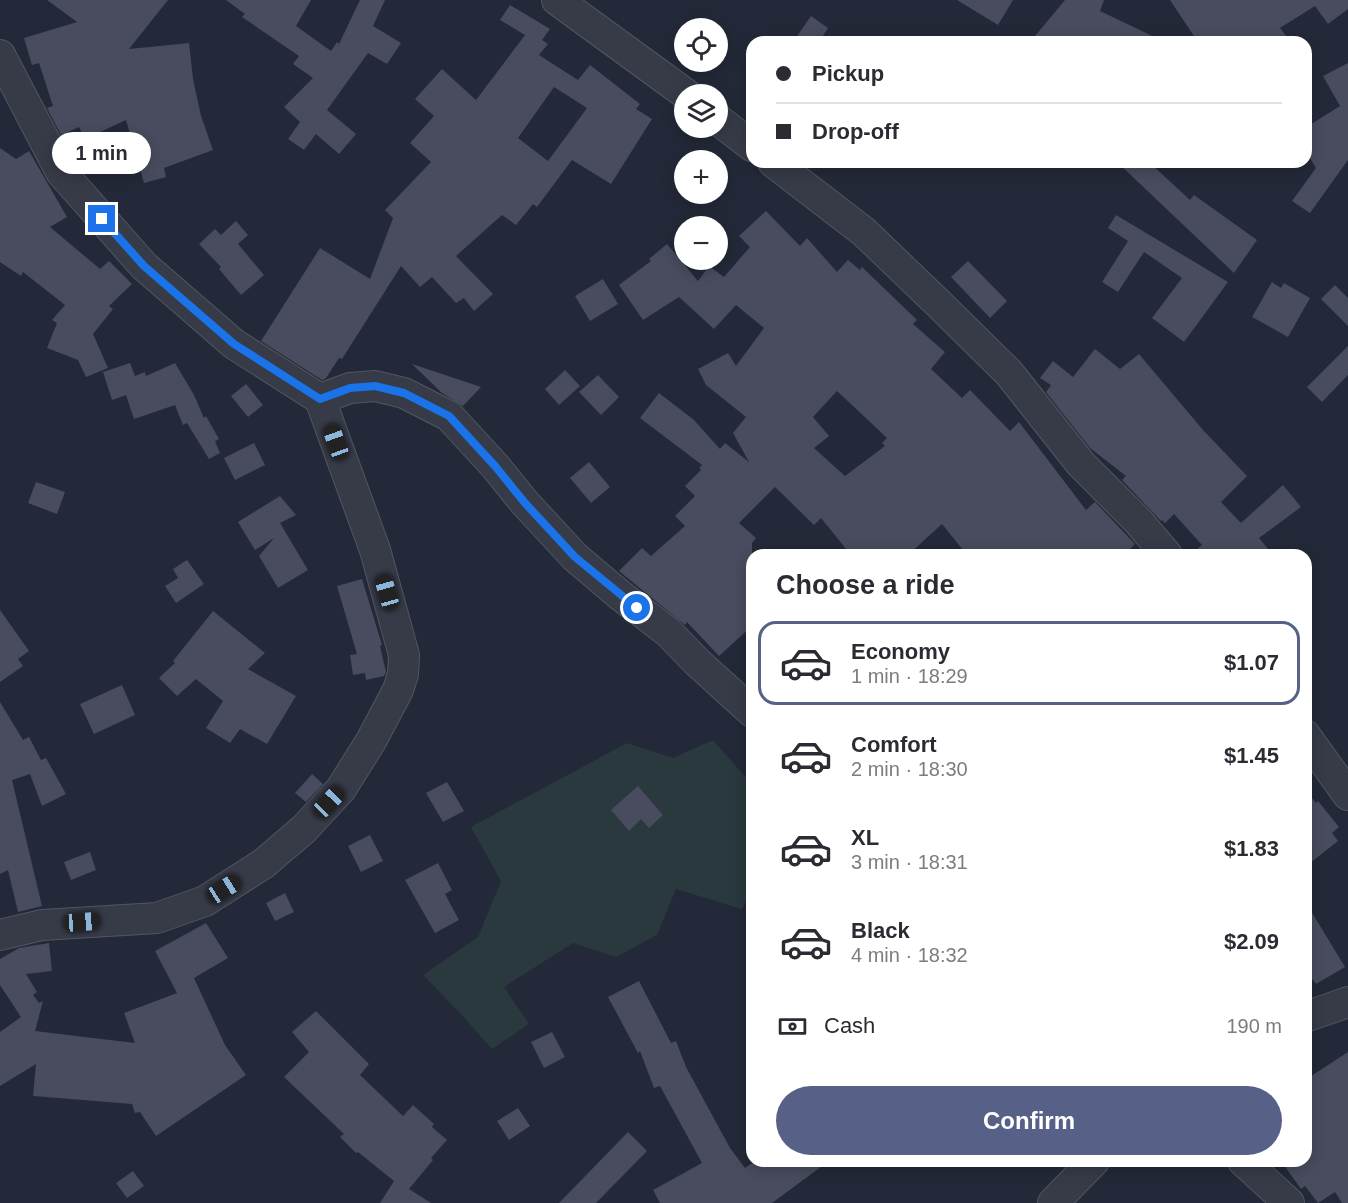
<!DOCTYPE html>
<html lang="en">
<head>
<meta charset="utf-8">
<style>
	body { margin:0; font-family:Arial,sans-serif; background:#f7f7f7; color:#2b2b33; height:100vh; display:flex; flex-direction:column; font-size:22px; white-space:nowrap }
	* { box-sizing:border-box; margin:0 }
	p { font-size:20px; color:#7c7c81 }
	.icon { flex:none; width:33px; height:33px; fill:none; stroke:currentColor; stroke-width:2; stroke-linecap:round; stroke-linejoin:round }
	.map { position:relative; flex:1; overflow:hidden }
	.drawer { position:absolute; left:746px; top:549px; width:566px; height:618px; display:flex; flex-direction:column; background:#fff; border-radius:18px; box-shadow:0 3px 15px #0003 }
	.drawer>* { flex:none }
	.top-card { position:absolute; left:746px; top:36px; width:566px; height:132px; border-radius:18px; box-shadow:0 3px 15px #0003; display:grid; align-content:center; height:132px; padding:0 30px; background:#fff }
	.controls { position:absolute; left:674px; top:18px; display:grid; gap:12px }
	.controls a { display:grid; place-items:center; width:54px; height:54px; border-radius:50%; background:#fff; box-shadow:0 3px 15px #0003; font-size:30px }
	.end { position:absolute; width:27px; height:27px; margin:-14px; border:8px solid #1a73e8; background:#fff; box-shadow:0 0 0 3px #fff }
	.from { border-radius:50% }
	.bubble { position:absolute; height:42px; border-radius:21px; background:#fff; box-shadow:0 3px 15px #0003; font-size:20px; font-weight:700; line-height:42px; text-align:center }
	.car { position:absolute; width:18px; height:36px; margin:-18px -9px; border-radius:8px; box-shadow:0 0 4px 2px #0007; background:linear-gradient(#222 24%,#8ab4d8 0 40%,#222 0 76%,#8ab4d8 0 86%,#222 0) }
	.top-card b { display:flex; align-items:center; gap:21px; height:57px; font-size:22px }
	.top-card b+b { border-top:2px solid #e1e1e2 }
	.top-card i { width:15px; height:15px; background:#2b2b33 }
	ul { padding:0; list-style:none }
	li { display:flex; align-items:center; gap:18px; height:84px; margin:0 12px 9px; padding:0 18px; border:3px solid transparent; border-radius:18px }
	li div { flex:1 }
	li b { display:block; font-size:22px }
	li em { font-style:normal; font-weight:700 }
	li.on { border-color:#576187 }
	li>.icon { width:54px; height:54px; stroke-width:1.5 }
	h2 { padding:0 30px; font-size:27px; line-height:72px }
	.pay { display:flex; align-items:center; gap:15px; height:66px; padding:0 30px; font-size:22px }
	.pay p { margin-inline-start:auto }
	.cta { display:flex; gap:12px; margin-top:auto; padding:12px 30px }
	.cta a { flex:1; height:69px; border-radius:36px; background:#576187; color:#fff; font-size:24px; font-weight:700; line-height:69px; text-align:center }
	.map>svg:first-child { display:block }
	.green { fill:#29393d }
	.building { fill:#484c5e; fill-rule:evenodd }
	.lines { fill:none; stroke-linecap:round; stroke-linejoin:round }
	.minor-casing { stroke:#525663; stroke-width:32 }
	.minor { stroke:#373b48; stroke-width:30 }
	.route { stroke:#1a73e8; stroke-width:8 }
</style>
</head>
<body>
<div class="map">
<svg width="1348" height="1203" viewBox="0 0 1348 1203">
	<rect width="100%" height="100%" fill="#232938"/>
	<path class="green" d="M713 740 751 783V889L742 909 676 889 657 935 616 957 573 943 504 987 529 1024 492 1049 458 1011 423 975 478 937 501 881 471 827 627 743 673 758Z"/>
	<path class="building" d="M47 0H168L129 49 189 43 193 79 201 116 213 150 164 168 166 177 144 183 126 120 85 139 79 127 61 135 47 108 53 106 39 63 32 65 24 38 77 22Z
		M226 0H311L296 26 331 51 337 42 339 44 360 0H385L373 26 401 43 387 64 368 53 327 110 356 134 339 154 316 134 304 150 288 139 300 122 284 107 313 78 293 64 299 56 242 17 245 14Z
		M957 0H1013L998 25Z
		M1065 0H1104L1100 11 1165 42H1030Z
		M1170 0H1348V9L1328 24 1315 6 1280 28 1291 42H1198Z
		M510 5 550 29 542 40 548 44 539 55 578 80 590 65 640 104 636 109 652 119 611 184 572 160 537 207 533 204 516 225 502 215 456 256 493 294 474 311 464 298 456 303 432 277 420 287 401 266 342 359 339 358 326 378 322 380 261 341 320 248 370 279 393 218 385 210 431 162 410 143 434 116 415 99 442 69 476 100 525 35 500 20ZM554 87 587 108 548 161 518 138Z
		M811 16 828 28 819 42H793Z
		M1348 63V160L1310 213 1292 201 1316 168 1305 150V128L1340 106 1323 76Z
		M0 148 16 159 29 151 67 217 50 227 100 269 109 261 132 284 109 306 113 309 93 334 108 368 86 377 78 360 47 348 57 323 52 320 65 305 23 272 21 276 0 262Z
		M1117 162H1149L1190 200 1194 195 1257 240 1234 273Z
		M766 211 800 246 807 238 837 272 848 260 860 270 862 267 917 320 913 324 945 352 931 369 962 398 970 390 1010 431 1019 422 1086 510 1095 502 1135 544 1124 555H967L942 524 908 555H851L821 518 814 525 775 487 739 523 756 538 752 543V626L719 656 687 622 685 625 619 571 642 548 651 556 685 526 675 516 695 496 685 486 701 470 699 468 702 465 640 418 659 393 694 420 720 449 725 443 749 462 733 433 746 417 706 385 698 369 728 353 736 366 764 328 736 305 714 329 679 297 643 320 619 285 651 261 649 259 667 244 698 281 709 266 724 277 750 247 739 236ZM837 391 887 438 882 443 885 446 845 476 814 448 829 436 813 417Z
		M1116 215 1228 282 1184 342 1152 318 1182 278 1144 252 1118 292 1102 282 1128 241 1108 228Z
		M236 221 248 235 238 244 264 275 241 295 219 269 221 267 199 244 215 229 221 235Z
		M968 261 1007 301 990 318 951 277Z
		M603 279 618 304 590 321 575 296Z
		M1272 282 1281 288 1284 283 1310 298 1288 337 1252 317Z
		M1335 285 1348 298V326L1321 299Z
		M1348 346V375L1322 402 1307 387Z
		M1095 349 1120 369 1139 354 1203 430 1247 476 1221 502 1241 523 1283 485 1301 507 1259 538 1273 555H1190L1202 545 1174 514 1165 523 1162 520 1161 521 1122 480 1126 476 1090 448 1046 392 1051 385 1040 378 1053 361 1073 377Z
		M130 363 135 376 145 372 146 376 175 363 194 395 204 418 206 416 219 439 215 441 220 453 209 459 187 423 183 425 175 405 134 419 126 395 112 400 103 372Z
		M412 364 481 387 463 406 442 393Z
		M565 370 580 386 559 405 545 389Z
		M598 375 619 397 601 415 579 392Z
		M246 384 263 405 248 417 231 396Z
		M254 443 265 465 235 480 224 458Z
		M589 462 610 487 591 503 570 478Z
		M36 482 65 492 57 514 28 503Z
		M280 496 296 515 280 523 308 570 278 588 259 556 274 538 255 550 238 522Z
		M187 560 204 584 176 603 165 586 178 578 173 569Z
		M362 579 382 645 380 646 386 672 384 676 366 680 365 673 353 675 350 655 357 654 337 586Z
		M0 610 29 651 18 659 23 666 0 682Z
		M213 611 265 653 248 669 296 696 267 744 240 729 230 743 206 728 223 701 196 679 177 696 159 678 175 663 173 661Z
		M122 685 135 715 94 734 80 704Z
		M0 702 23 740 29 737 41 760 46 758 66 794 42 806 30 774 12 780 42 906 18 912 8 870 0 874Z
		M312 774 323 784 306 802 295 793Z
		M447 782 464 811 443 822 426 793Z
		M638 786 663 815 649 828 641 819 629 831 611 810Z
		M1305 790 1316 803 1318 801 1339 827 1332 833 1338 841 1305 867Z
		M370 835 383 861 361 872 348 846Z
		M90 852 96 870 71 880 64 862Z
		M438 863 452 890 445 894 459 920 435 933 405 880Z
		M285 893 294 912 275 921 266 903Z
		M1305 901 1345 967 1316 984 1312 979 1305 984Z
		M206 923 228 958 194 978 225 1045 246 1075 156 1136 140 1112 135 1113 132 1104 33 1096 36 1064 0 1086V1032L21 1017 0 985V959L19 948 49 943 52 971 26 974 37 992 33 995 39 1003 43 1001 35 1031 135 1043 124 1013 177 993 155 951Z
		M639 981 671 1043 676 1041 686 1067 730 1148 745 1168 755 1161H829L772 1203H660L653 1190 702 1163 660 1086 654 1088 640 1051 638 1053 608 997Z
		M316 1011 369 1064 360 1075 403 1116 413 1105 434 1124 432 1127 447 1140 431 1158 433 1160 409 1189 431 1203H380L394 1181 358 1152 356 1153 340 1137 344 1134 284 1077 309 1052 292 1032Z
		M552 1032 565 1057 544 1068 531 1042Z
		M1348 1052V1203H1342L1335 1192 1318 1203 1305 1186 1301 1189 1281 1161H1305V1080Z
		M518 1108 530 1126 509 1140 497 1121Z
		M628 1132 647 1151 596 1203H559Z
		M133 1171 144 1186 127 1198 116 1183Z"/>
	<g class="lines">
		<defs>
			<path id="minor" d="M557 0 686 94
				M0 55 61 172 144 266 234 344 320 399 350 388 375 386 404 393 449 416 495 466 525 503 575 557 621 596 668 632 697 662 752 712
				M717 119 752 146
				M773 162 864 232 939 304 1009 373 1081 464 1138 521 1167 555
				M1305 735 1348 795
				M0 935 42 925 157 918 205 901 263 864 304 829 341 789 371 741 398 690 403 674 404 655 375 550 320 399
				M1305 1017 1348 1002
				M1243 1161 1289 1203
				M1053 1203 1094 1161"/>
		</defs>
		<use href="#minor" class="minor-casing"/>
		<use href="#minor" class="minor"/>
	</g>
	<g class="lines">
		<path class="route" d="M102 219 144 266 234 344 320 399 350 388 375 386 404 393 449 416 495 466 525 503 575 557 637 608"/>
	</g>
</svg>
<div class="controls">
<a><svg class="icon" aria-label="locate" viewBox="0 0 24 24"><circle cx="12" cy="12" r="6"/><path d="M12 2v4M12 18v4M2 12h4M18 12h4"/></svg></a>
<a><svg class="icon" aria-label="layers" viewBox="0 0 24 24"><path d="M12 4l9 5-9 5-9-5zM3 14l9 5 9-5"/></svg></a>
<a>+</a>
<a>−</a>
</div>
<i class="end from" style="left:637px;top:608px"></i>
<i class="end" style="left:102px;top:219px"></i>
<div class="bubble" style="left:52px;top:132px;width:99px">1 min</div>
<i class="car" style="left:336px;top:442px;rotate:340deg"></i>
<i class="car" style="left:387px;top:592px;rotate:344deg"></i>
<i class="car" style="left:329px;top:802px;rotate:44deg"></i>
<i class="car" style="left:224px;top:889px;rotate:58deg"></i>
<i class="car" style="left:82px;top:922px;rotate:86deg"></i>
<div class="top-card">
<b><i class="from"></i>Pickup</b>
<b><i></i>Drop-off</b>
</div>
<section class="drawer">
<h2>Choose a ride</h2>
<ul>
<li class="on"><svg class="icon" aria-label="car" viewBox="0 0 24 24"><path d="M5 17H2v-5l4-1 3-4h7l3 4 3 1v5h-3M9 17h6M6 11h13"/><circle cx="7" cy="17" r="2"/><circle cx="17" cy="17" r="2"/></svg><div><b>Economy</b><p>1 min · 18:29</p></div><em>$1.07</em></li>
<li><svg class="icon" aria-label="car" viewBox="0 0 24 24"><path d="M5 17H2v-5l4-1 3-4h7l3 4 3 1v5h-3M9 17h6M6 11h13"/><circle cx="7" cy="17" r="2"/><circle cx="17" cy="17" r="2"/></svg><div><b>Comfort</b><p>2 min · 18:30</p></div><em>$1.45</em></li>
<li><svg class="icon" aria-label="car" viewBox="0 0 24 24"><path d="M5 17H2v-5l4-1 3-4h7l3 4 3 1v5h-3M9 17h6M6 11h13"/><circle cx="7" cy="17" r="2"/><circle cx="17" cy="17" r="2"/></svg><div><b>XL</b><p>3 min · 18:31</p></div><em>$1.83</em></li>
<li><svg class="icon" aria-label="car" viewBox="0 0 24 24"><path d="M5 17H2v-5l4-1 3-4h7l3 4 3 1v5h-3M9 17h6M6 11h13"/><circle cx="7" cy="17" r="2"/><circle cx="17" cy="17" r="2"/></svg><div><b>Black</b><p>4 min · 18:32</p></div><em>$2.09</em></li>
</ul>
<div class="pay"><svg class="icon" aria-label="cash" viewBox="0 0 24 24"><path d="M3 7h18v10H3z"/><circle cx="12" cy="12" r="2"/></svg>Cash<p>190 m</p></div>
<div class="cta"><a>Confirm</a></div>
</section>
</div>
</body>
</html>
